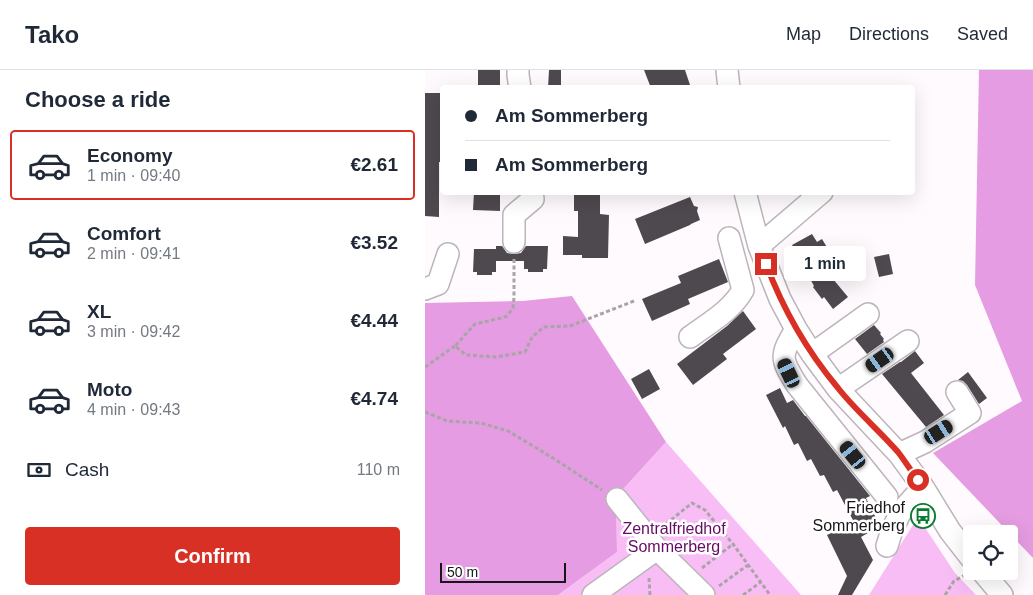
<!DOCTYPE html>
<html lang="en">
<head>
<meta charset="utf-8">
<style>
	body { margin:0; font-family:Arial,sans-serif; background:#f2f2f3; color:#1f2937; height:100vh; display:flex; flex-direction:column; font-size:19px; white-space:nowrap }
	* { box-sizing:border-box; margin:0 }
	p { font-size:16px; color:#747a83 }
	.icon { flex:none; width:28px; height:28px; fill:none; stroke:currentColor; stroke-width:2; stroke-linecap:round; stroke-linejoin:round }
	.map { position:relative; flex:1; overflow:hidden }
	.panel { display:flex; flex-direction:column; background:#fff; width:425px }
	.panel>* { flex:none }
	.hud { position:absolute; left:15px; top:15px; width:475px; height:110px; border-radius:5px; box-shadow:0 5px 20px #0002; display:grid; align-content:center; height:110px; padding:0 25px; background:#fff }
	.controls { position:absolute; left:538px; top:455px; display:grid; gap:10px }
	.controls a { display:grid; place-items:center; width:55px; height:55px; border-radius:5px; background:#fff; box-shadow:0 5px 20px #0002; font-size:25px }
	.scale { position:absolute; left:15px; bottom:12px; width:126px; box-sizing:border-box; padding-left:5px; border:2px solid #181618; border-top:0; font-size:14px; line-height:18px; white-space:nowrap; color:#181618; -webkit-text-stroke:4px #fff; paint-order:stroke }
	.end { position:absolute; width:22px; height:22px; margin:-11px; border:6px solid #d93025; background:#fff; box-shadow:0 0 0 2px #fff }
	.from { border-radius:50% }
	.bubble { position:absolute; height:35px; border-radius:5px; background:#fff; box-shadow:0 5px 20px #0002; font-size:16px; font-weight:600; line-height:35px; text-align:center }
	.car { position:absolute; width:15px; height:30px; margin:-15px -8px; border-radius:6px; box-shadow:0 0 4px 1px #0007; background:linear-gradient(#222 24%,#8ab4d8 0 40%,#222 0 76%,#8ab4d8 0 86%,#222 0) }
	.hud b { display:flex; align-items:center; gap:18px; height:48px; font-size:19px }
	.hud b+b { border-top:1px solid #e0e1e3 }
	.hud i { width:12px; height:12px; background:#1f2937 }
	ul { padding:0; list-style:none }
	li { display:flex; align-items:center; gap:15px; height:70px; margin:0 10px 8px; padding:0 15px; border:2px solid transparent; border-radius:5px }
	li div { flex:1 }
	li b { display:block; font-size:19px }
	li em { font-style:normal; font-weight:600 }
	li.selected { border-color:#d93025 }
	li>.icon { width:45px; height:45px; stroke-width:1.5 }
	h2 { padding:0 25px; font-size:22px; line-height:60px }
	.pay { display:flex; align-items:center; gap:12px; height:55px; padding:0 25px; font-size:19px }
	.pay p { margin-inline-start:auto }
	.cta { display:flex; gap:10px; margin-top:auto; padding:10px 25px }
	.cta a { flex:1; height:58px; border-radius:5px; background:#d93025; color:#fff; font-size:20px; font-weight:600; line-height:58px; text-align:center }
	header { display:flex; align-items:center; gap:30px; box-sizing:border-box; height:70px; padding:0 25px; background:#fff; border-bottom:1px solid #e0e1e3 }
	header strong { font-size:24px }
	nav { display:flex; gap:28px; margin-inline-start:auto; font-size:18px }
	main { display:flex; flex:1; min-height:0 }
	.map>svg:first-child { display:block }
	.green { fill:#f9bdf6 }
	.forest { fill:#e59ce2 }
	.building { fill:#4e494e }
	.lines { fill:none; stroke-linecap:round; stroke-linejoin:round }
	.minor-casing { stroke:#bbb5bb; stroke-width:24 }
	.path { stroke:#a8a4a7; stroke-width:3; stroke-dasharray:4 2.5; stroke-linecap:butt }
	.minor { stroke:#fff; stroke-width:21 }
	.route { stroke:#d93025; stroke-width:6 }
	.labels { text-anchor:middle; stroke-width:5; stroke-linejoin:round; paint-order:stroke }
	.poi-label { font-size:16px; fill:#181618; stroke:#fff; text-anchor:end }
	.park-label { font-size:16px; fill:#650b65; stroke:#fff }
</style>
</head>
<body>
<header>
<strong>Tako</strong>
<nav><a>Map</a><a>Directions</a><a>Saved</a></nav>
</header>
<main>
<section class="panel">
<h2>Choose a ride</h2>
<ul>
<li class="selected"><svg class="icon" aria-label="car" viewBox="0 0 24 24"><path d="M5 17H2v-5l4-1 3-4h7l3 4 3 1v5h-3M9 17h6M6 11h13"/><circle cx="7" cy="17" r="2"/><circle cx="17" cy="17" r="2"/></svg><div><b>Economy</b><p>1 min · 09:40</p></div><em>€2.61</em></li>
<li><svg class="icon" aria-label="car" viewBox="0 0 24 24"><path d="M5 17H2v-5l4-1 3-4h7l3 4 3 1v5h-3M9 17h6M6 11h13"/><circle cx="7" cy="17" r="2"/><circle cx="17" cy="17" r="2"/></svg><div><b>Comfort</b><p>2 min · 09:41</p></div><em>€3.52</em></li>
<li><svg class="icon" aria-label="car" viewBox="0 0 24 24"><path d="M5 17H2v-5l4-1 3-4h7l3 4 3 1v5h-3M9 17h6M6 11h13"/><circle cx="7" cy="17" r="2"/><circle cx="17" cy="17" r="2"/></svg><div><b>XL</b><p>3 min · 09:42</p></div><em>€4.44</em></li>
<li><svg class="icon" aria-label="car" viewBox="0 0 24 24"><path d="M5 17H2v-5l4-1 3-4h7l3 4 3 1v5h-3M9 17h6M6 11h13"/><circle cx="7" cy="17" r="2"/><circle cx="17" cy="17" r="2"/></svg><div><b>Moto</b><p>4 min · 09:43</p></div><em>€4.74</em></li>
</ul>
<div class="pay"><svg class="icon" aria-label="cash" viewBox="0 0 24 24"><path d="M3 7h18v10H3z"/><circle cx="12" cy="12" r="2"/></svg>Cash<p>110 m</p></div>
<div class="cta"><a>Confirm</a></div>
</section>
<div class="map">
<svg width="608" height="525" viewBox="0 0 608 525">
	<rect width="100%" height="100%" fill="#fffafe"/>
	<path class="green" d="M241 372 376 525H133L192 482 191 427Z
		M493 447 530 503 551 525H444Z"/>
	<path class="forest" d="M554 0H608V488L508 383 597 331 550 215Z
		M147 226 241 372 191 427 192 482 133 525H0V233L98 231Z"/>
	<path class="building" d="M53 0H75V18H53Z
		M124 0H136V18H123Z
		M219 0H260L266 18H226Z
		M0 23H18V92H14V147L0 146Z
		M49 122H75V141L48 140Z
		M149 122H175V144L184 145 183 188H157V185H138V166L153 167V141H149Z
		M265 127 269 136 273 137 272 141 275 150 266 154 265 155 220 174 210 149Z
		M387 164 392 172 397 169 406 184 393 191 423 227 408 239 399 227 397 229 388 217 389 216 367 175Z
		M71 176H77L82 183 89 184 96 183 101 176H123L122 199H118V202H103V199H99V191H71V202H67V205H52V202H48L49 179H71Z
		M464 184 468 204 454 207 449 187Z
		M294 189 303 212 263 229 265 234 227 251 217 229 256 213 253 206Z
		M318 241 331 259 298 284 302 289 268 315 252 294 302 256Z
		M449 255 456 263 455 264 459 269 458 270 459 272 442 284 430 269Z
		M490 281 499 293 486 303 519 345 501 357 457 304 475 292H476Z
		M224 299 235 319 217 329 206 309Z
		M543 302 562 328 554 334 542 315 538 311 533 310Z
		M355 318 362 333 368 330 380 346H381L445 426 441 428 455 456 436 467 448 490 427 525H413L422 506 402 465 429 452 412 420 408 422 399 405 395 406 386 389 382 391 373 373 369 375 360 356 358 358 341 325Z"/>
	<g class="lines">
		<defs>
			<path id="minor" d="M93 0V5L95 18
				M302 0 304 18
				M320 122 334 176 355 229 371 259 387 284 413 319 474 384 498 417 525 461 546 488
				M89 172V145L108 129 107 122
				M334 176 397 122
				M0 219 13 214 23 184
				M371 259C355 286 355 288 372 315L462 427
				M265 267C284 253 306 241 318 220L304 168
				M387 284 443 244
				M413 319 483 271
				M474 384 500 372 545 343 532 322
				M192 429 232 479 279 525
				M462 476 466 463 475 443 498 417
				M557 501 577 525
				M168 525 232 479"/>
		</defs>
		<use href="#minor" class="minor-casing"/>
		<path class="path" d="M89 189V228L88 238 82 246 76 248 50 254 30 276 41 285 71 287 100 282 107 267 119 257 145 256 209 231
			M0 297 30 276
			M0 342 22 351 56 353 83 361 128 388 177 420
			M236 458 267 433 280 440 308 474 345 525
			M277 498 308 474
			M224 508 225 525
			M294 516 323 495
			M318 525 336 512
			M520 525 529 511 540 505"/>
		<use href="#minor" class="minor"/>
	</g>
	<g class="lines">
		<path class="route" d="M341 194C358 239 382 281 413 318 431 341 454 360 473 382 480 391 486 401 493 410"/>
	</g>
	<defs>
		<symbol id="bus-ring" viewBox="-11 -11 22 22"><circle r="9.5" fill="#fff" stroke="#0a7b31" stroke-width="1.5"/><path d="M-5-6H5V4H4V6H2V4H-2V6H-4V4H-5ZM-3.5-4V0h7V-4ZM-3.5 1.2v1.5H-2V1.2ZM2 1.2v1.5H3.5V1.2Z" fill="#0a7b31"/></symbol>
	</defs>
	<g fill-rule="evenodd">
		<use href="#bus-ring" x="484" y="432" width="28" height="28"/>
	</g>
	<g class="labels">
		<g class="poi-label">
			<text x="480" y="443">Friedhof<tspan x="480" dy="18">Sommerberg</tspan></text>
		</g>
		<g class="park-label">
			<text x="249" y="464">Zentralfriedhof<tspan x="249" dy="18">Sommerberg</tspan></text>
		</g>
	</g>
</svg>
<div class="controls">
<a><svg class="icon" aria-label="locate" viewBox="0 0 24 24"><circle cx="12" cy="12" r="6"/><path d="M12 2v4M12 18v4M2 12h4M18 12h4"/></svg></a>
</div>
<div class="scale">50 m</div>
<i class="end from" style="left:493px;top:410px"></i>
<i class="end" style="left:341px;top:194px"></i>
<div class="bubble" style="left:359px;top:176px;width:82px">1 min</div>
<i class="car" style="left:455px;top:290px;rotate:235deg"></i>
<i class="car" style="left:364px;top:303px;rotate:335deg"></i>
<i class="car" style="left:514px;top:362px;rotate:58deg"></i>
<i class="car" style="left:428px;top:385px;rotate:321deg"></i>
<div class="hud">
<b><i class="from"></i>Am Sommerberg</b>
<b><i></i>Am Sommerberg</b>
</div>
</div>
</main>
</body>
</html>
